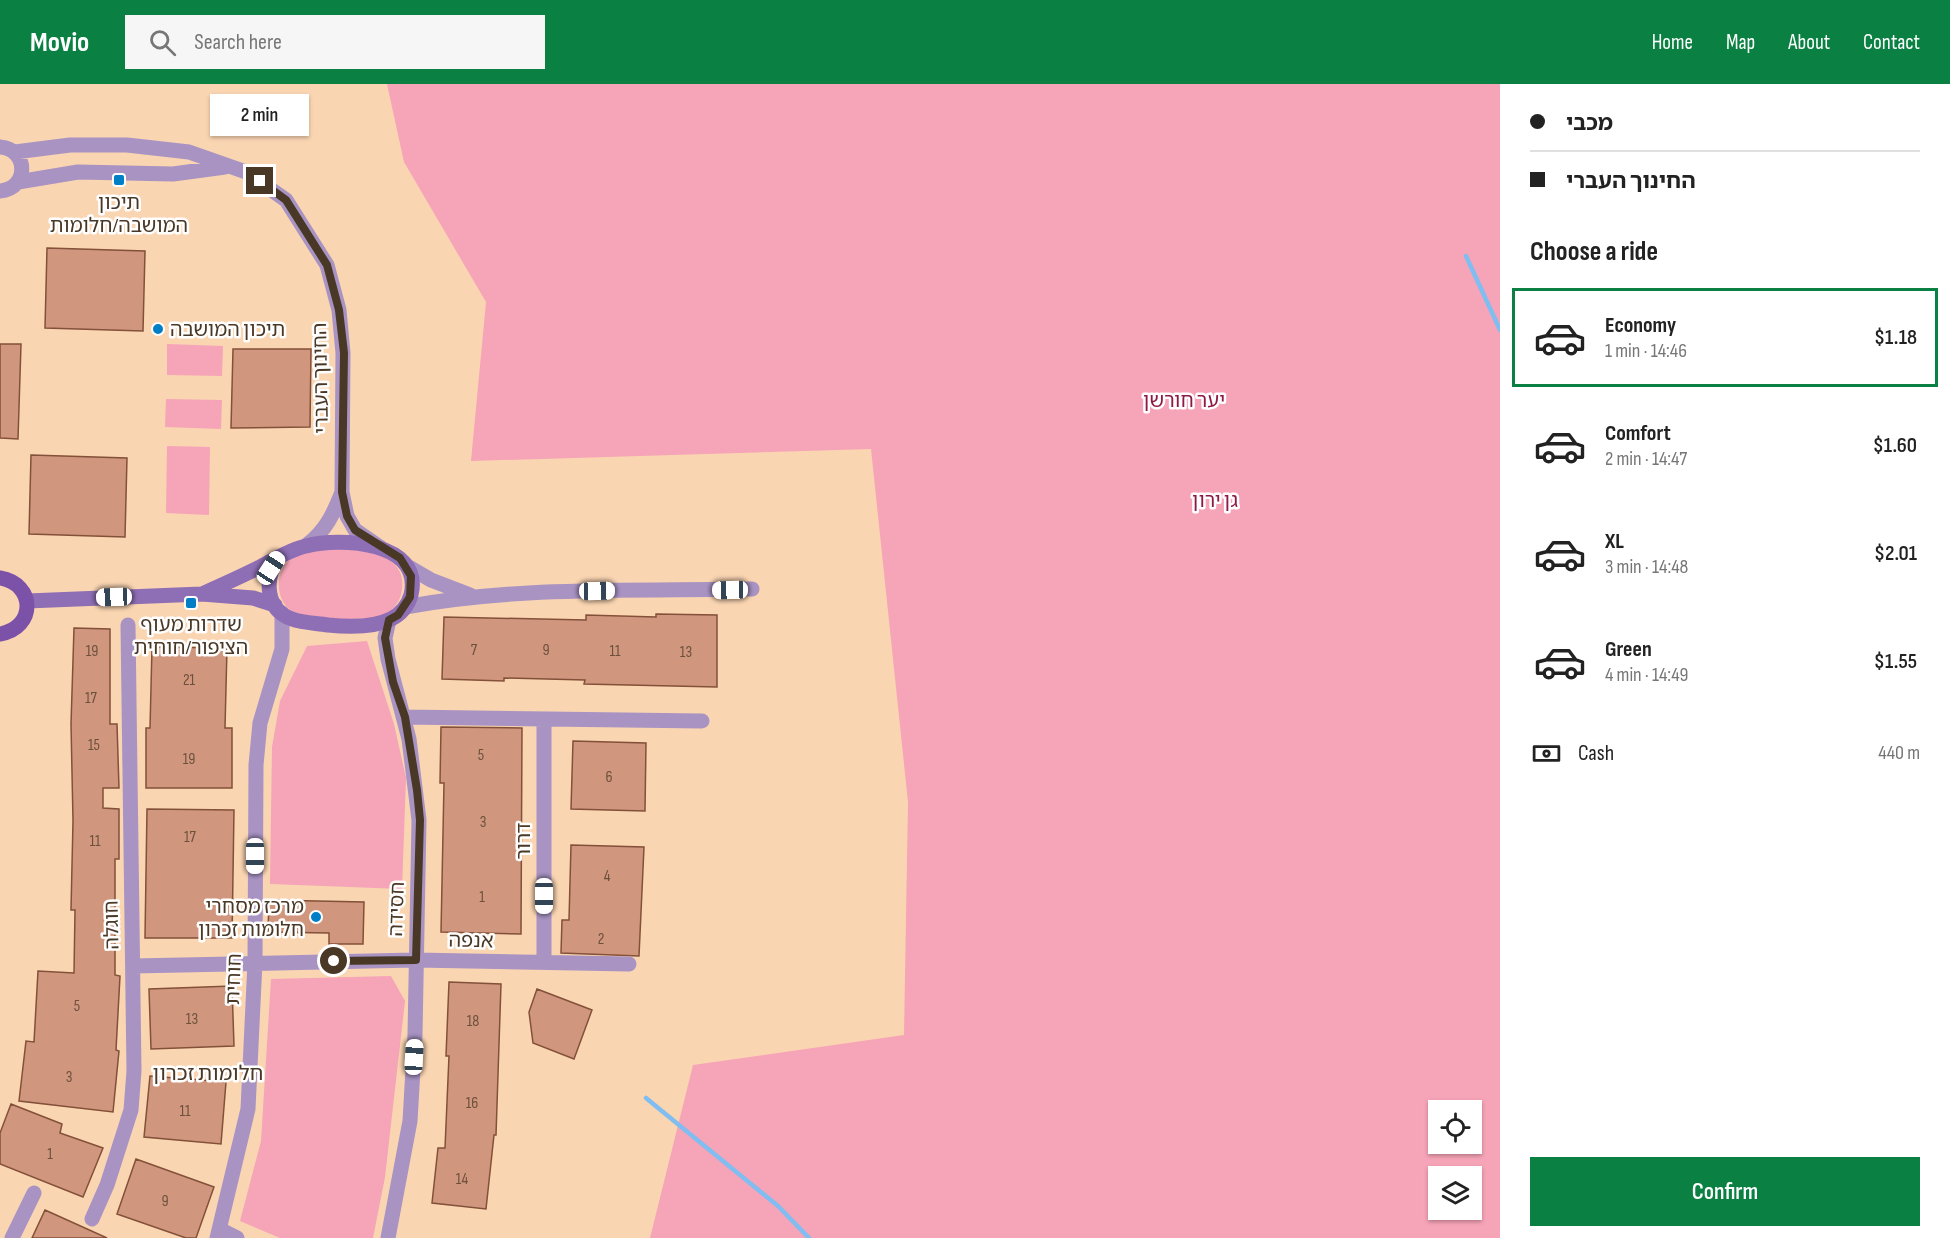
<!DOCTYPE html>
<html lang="en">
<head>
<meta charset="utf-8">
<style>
	body { margin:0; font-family:"Sofia Sans Condensed","Noto Sans Hebrew",sans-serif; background:#f6f6f6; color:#222; height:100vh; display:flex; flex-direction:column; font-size:22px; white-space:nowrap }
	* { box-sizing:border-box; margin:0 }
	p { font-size:20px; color:#767676 }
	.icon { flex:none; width:33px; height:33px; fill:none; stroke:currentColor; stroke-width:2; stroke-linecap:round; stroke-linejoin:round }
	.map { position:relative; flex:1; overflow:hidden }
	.drawer { display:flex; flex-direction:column; background:#fff; width:450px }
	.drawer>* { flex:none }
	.hud { display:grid; align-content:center; height:132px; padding:0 30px; background:#fff }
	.tools { position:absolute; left:1428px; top:1016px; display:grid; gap:12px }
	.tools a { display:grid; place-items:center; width:54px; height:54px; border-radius:0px; background:#fff; box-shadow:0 2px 4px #0004; font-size:30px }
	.end { position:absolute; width:27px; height:27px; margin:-14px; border:8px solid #4a3826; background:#fff; box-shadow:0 0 0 3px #fff }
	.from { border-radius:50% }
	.bubble { position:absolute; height:42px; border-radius:0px; background:#fff; box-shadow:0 2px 4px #0004; font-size:20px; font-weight:600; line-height:42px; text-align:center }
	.car { position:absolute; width:18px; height:36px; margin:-18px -9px; border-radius:8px; box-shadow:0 0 4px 2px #0007; background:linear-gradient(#fff 24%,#345 0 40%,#fff 0 76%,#345 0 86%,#fff 0) }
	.hud b { display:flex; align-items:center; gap:21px; height:57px; font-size:22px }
	.hud b+b { border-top:2px solid #e0e0e0 }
	.hud i { width:15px; height:15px; background:#222 }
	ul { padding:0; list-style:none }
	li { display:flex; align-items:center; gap:18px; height:99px; margin:0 12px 9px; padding:0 18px; border:3px solid transparent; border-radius:0px }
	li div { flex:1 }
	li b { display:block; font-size:22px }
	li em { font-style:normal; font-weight:600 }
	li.current { border-color:#0b8043 }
	li>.icon { width:54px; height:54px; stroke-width:1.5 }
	h2 { padding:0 30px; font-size:27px; line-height:72px }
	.pay { display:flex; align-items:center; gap:15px; height:66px; padding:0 30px; font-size:22px }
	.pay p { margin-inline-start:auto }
	.action { display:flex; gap:12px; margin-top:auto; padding:12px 30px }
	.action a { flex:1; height:69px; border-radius:0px; background:#0b8043; color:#fff; font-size:24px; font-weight:600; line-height:69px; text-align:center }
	header { display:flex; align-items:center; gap:36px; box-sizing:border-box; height:84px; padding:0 30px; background:#0b8043; color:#fff }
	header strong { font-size:28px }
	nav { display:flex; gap:33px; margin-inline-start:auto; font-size:21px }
	.search { width:420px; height:54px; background:#f6f6f6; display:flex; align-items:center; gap:15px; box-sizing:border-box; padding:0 21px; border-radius:0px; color:#767676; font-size:22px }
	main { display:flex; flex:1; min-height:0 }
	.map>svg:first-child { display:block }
	.green { fill:#f6a4b7; fill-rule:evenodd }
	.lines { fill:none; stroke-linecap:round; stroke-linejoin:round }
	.stream { stroke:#80bdf0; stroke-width:4.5 }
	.building { fill:#d0977e; stroke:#835039; stroke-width:1.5 }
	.street { stroke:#a893c3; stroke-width:15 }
	.secondary { stroke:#8e6eb4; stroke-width:15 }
	.primary { stroke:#7c52a9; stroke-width:15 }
	.route { stroke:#4a3826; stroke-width:8 }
	.poi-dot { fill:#007fc7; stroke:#fefefe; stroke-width:2 }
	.labels { text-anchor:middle; stroke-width:5; stroke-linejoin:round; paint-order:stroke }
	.number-label { font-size:16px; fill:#6c503c }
	.poi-label { font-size:20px; fill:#4a3826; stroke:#fefefe }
	.street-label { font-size:20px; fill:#4a3826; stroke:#fefefe }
	.park-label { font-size:20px; fill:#8e1945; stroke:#fefefe }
	.neighbourhood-label { font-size:21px; fill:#4a3826; stroke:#fefefe }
</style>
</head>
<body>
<header>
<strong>Movio</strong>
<div class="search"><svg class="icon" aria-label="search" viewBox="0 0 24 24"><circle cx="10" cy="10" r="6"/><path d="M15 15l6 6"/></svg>Search here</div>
<nav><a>Home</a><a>Map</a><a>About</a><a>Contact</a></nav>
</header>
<main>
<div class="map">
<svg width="1500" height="1154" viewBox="0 0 1500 1154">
	<rect width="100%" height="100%" fill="#fad5b2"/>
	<path class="green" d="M387 0H1500V1154H650L693 981 904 951 908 718 871 365 471 377 486 218 404 78ZM1438 1026H1472V1059H1438ZM1438 1092H1472V1125H1438Z
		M167 260 223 262 222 292 167 291Z
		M166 315 222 316 221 345 165 343Z
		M167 362 210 363 209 431 166 429Z
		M334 465C360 466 407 468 402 505 401 516 394 526 385 531 368 539 317 536 299 530 273 523 273 484 294 472 304 466 323 467 334 465Z
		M367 557 394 640 406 694 402 805 270 800 272 663 280 617 307 562Z
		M391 892 405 917 385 1093 373 1154H280L240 1137 261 1057 271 895Z"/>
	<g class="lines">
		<path class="stream" d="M1466 172 1500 246
			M646 1014 778 1122 809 1154"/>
	</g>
	<path class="building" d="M47 164 145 167 143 247 45 244Z
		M0 260H21L18 355 0 354Z
		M233 265H311L310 343 231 344Z
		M31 371 127 374 125 453 29 450Z
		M656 530 717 531V603L584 600 585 596 504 594V597L442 595 444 533 586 536V531L656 533Z
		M74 544 110 545V640H117L119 704H103V724L119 725V775H115V891L120 892 116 966 119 967 113 1028 19 1017 26 957 34 958 38 887 74 889 75 826H71L73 737 71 640Z
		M152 563 227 564 225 644H232V704H146V644H150Z
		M441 643 522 644 521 850 441 848 444 699H440Z
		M573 657 646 659 645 727 571 725Z
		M147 725 234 726 232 854H145Z
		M571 761 644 763 639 872 561 869 562 836H569Z
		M269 816 364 818 363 860H329V849L268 848Z
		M449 898 501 900 496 1051H494L486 1125 432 1119 438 1064H445L449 972H446Z
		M232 902 234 962 151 965 149 905Z
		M537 905 592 926 574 975 533 959 529 928Z
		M150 992 226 998 221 1060 144 1053Z
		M11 1020 62 1040 60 1049 103 1064 83 1113 0 1080V1049Z
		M136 1075 214 1103 196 1154H186L117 1130Z
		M45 1126 107 1154H32Z"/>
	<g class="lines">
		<path class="street" d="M0 63C29 65 29 105 0 107
			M15 68 70 61H127L189 68 246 88 286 116 327 181 339 226 343 269 342 408 347 432 355 446 381 464
			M18 98 78 88 173 90 225 83
			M307 461C326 446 333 431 342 408
			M407 482 431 496 470 511
			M405 523C519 502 637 507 752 505
			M405 633 702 637
			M544 635V878
			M133 882 415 876 629 880
			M92 1135 107 1101 131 1026 134 987 128 541
			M221 1146 237 1154
			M12 1154 34 1109
			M217 1154 248 1025 255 878 256 681 260 639 282 565V529
			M388 1154 410 1037 415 951 419 736 409 655 388 575 385 554 389 536"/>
		<path class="secondary" d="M202 510C220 502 238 494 256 485 272 477 288 466 306 462 339 453 424 457 411 511 408 521 401 530 391 535 373 544 347 543 328 541 316 539 303 539 292 535 264 525 265 494 278 474
			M27 517 202 510 253 514 275 521"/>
		<path class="primary" d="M0 494C36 500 36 544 0 550"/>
	</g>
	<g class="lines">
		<path class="route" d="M260 97 286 116 327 181 339 226 344 269 342 408 347 432 355 446 400 474 411 492 410 513 398 531 389 536 385 554 393 598 405 633 417 706 420 736 416 876 334 877"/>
	</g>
	<g class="poi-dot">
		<rect x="113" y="90" width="12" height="12" rx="3"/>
		<circle cx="158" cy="245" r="6"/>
		<rect x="185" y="513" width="12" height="12" rx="3"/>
		<circle cx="316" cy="833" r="6"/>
	</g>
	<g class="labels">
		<g class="number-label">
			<text x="474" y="571">7</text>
			<text x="546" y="571">9</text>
			<text x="92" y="572">19</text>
			<text x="615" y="572">11</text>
			<text x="686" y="573">13</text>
			<text x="189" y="601">21</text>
			<text x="91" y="619">17</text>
			<text x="94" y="666">15</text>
			<text x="481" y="676">5</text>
			<text x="189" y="680">19</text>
			<text x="609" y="698">6</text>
			<text x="483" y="743">3</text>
			<text x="190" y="758">17</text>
			<text x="95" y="762">11</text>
			<text x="607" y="797">4</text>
			<text x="482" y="818">1</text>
			<text x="601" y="860">2</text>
			<text x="77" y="927">5</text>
			<text x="192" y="940">13</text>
			<text x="473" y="942">18</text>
			<text x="69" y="998">3</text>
			<text x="472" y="1024">16</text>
			<text x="185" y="1032">11</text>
			<text x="50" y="1075">1</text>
			<text x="462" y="1100">14</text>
			<text x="165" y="1122">9</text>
		</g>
		<g class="poi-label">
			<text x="119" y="125">תיכון<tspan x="119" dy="23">המושבה/חלומות</tspan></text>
			<text x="170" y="252" text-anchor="start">תיכון המושבה</text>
			<text x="191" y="547">שדרות מעוף<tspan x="191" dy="23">הציפור/חוחית</tspan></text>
			<text x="304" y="829" text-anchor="end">מרכז מסחרי<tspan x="304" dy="23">חלומות זכרון</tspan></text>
		</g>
		<g class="street-label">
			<text transform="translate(320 294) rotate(-91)" y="7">החינוך העברי</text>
			<text transform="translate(523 757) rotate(-90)" y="7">דרור</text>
			<text transform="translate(396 825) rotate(-88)" y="7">חסידה</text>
			<text transform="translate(111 841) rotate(-91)" y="7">חוגלה</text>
			<text transform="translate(471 856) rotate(1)" y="7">אנפה</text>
			<text transform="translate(233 895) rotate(-88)" y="7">חוחית</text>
		</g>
		<g class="park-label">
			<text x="1184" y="323">יער חורשן</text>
			<text x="1215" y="423">גן ירון</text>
		</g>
		<g class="neighbourhood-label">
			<text x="208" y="996">חלומות זכרון</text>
		</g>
	</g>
</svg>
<div class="tools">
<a><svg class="icon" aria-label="locate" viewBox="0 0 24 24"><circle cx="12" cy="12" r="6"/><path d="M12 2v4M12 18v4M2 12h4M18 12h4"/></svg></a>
<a><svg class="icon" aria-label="layers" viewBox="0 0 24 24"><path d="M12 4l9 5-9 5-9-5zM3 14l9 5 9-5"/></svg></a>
</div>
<i class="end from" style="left:334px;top:877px"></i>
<i class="end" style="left:260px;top:97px"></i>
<div class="bubble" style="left:210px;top:10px;width:99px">2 min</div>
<i class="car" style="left:271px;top:484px;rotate:33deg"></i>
<i class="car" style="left:730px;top:506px;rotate:269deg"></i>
<i class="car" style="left:597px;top:507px;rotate:89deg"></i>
<i class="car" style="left:114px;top:513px;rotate:268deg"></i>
<i class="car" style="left:255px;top:772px;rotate:180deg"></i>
<i class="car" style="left:544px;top:812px;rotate:180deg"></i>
<i class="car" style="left:414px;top:973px;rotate:3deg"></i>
</div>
<section class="drawer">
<div class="hud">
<b><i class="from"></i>מכבי</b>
<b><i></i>החינוך העברי</b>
</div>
<h2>Choose a ride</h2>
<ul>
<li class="current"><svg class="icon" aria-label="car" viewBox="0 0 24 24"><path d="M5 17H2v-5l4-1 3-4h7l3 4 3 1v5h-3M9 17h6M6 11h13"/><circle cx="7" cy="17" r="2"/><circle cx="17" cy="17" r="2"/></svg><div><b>Economy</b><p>1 min · 14:46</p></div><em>$1.18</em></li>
<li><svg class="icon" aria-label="car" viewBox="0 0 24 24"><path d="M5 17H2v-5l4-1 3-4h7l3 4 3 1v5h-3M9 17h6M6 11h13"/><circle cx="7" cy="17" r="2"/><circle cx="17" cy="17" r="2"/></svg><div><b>Comfort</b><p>2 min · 14:47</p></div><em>$1.60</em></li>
<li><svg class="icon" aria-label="car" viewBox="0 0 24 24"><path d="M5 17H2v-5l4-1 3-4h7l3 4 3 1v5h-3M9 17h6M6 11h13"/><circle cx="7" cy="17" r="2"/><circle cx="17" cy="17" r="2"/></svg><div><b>XL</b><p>3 min · 14:48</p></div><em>$2.01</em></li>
<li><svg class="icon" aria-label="car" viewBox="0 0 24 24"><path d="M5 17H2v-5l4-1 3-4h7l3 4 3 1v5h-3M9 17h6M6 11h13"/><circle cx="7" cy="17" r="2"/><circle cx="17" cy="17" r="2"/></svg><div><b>Green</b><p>4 min · 14:49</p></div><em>$1.55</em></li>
</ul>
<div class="pay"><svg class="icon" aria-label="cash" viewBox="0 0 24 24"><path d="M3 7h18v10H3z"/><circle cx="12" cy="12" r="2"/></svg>Cash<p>440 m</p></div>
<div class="action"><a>Confirm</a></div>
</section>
</main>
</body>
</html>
